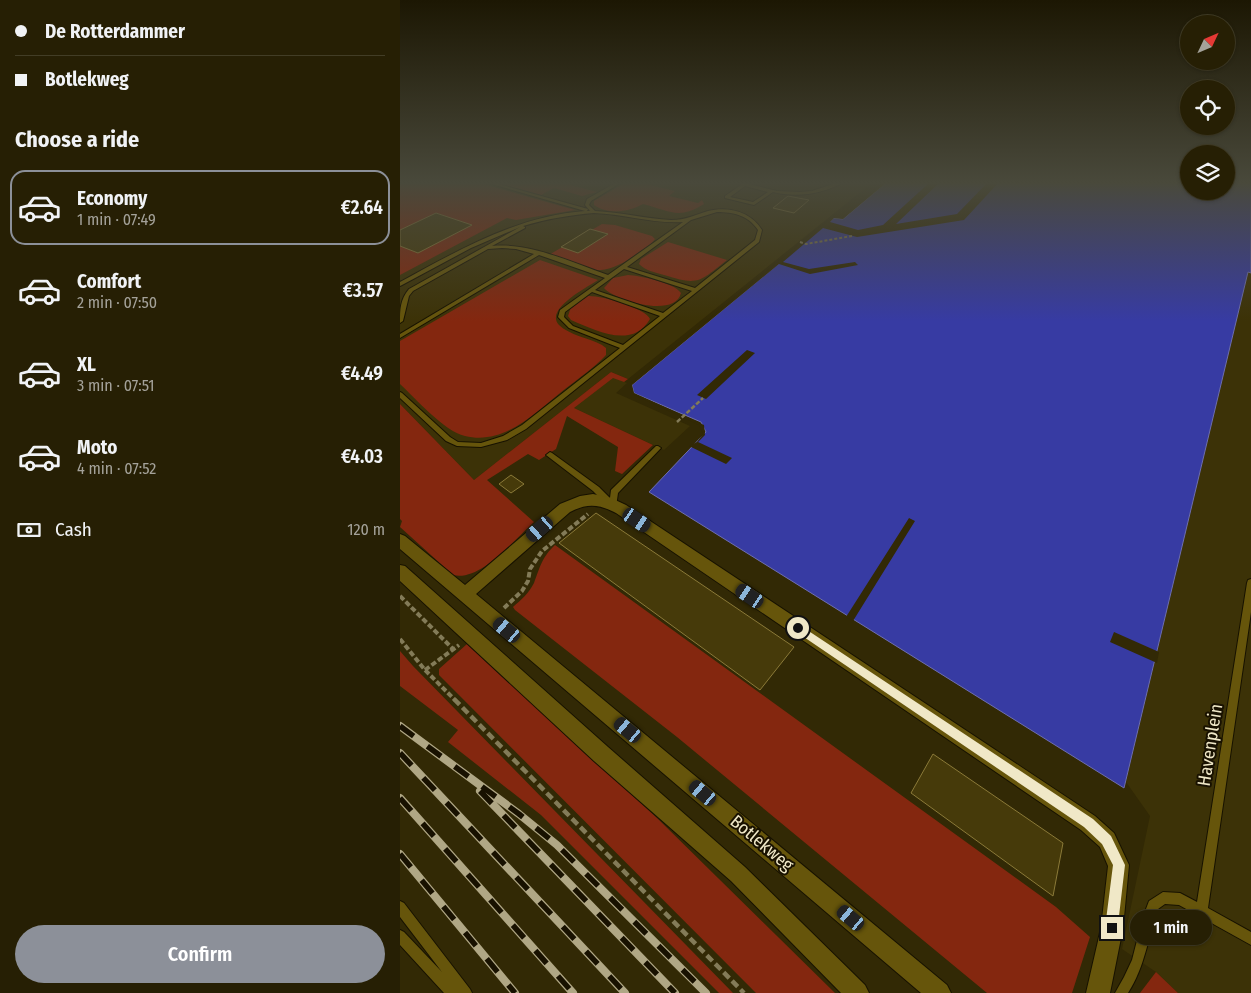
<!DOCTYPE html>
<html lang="en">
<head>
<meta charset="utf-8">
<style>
	body { margin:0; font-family:"Fira Sans Condensed",sans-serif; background:#2e270e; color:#f1f3f6; height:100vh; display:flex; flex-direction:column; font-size:19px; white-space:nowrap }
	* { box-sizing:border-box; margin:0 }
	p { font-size:16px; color:#a4a29a }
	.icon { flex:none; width:28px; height:28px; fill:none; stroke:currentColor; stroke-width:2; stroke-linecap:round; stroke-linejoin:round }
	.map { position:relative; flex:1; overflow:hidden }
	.panel { display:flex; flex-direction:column; background:#261f04; width:400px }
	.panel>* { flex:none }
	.guide { display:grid; align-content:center; height:110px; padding:0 15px; background:#261f04 }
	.needle { width:32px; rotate:46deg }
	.tools { position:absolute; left:780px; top:15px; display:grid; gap:10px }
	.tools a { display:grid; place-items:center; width:55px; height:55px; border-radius:50%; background:#261f04; box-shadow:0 1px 4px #0004,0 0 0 1px #423d26; font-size:25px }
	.end { position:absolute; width:22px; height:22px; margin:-11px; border:6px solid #f0e8c7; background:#111; box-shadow:0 0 0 2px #111 }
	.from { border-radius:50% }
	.bubble { position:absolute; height:35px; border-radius:18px; background:#261f04; box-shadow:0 1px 4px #0004,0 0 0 1px #423d26; font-size:16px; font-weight:600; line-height:35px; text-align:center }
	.car { position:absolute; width:15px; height:30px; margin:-15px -8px; border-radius:6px; box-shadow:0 0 4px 1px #0007; background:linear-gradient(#222 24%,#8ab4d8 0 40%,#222 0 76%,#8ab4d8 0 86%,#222 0) }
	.guide b { display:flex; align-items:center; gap:18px; height:48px; font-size:19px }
	.guide b+b { border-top:1px solid #423d26 }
	.guide i { width:12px; height:12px; background:#f1f3f6 }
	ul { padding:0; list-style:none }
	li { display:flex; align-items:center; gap:15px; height:75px; margin:0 10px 8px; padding:0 5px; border:2px solid transparent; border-radius:15px }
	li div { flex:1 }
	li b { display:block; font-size:19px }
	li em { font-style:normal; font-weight:600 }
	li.on { border-color:#8c9099 }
	li>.icon { width:45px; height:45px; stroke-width:1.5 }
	h2 { padding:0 15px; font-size:22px; line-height:60px }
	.pay { display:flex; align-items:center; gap:12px; height:55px; padding:0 15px; font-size:19px }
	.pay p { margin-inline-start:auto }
	.button { display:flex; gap:10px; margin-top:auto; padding:10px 15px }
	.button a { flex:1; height:58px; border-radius:30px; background:#8c9099; color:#fff; font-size:20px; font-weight:600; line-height:58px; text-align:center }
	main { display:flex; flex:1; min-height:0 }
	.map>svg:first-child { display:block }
	.built { fill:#3c3207 }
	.green { fill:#84270f }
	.water { fill:#373ba3; stroke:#6e6fae }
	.pier { fill:#322905 }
	.building { fill:#463a0a; stroke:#8b7a39 }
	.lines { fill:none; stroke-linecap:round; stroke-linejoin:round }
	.service-casing { stroke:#171201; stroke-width:2 }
	.minor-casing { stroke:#171201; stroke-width:2 }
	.path-far3 { stroke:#837b58; stroke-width:2; stroke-dasharray:3 2; stroke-linecap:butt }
	.path-far2 { stroke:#837b58; stroke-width:2.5; stroke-dasharray:4.5 2; stroke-linecap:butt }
	.path-far1 { stroke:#837b58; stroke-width:4; stroke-dasharray:5.5 2.5; stroke-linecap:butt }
	.path { stroke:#837b58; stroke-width:4.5; stroke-dasharray:8 4; stroke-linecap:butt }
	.service { fill:#66550b; fill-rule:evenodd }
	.minor { fill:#66550b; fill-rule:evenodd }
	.rail-casing { stroke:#b0a785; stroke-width:8 }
	.rail { stroke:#181100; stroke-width:5.5; stroke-dasharray:17; stroke-linecap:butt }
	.route { fill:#f0e8c7 }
	.labels { text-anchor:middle; stroke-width:4; stroke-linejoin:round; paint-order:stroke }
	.near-street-label { font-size:18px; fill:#f0e8c7; stroke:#181100 }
</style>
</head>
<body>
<main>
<section class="panel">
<div class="guide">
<b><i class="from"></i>De Rotterdammer</b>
<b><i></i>Botlekweg</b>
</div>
<h2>Choose a ride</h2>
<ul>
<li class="on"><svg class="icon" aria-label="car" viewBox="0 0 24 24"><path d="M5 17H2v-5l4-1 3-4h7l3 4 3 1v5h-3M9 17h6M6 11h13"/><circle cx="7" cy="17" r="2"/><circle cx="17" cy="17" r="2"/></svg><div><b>Economy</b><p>1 min · 07:49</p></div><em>€2.64</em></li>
<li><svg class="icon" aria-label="car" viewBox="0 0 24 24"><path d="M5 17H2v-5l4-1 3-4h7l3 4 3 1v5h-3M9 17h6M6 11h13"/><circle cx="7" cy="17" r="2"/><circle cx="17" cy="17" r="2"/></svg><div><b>Comfort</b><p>2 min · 07:50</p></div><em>€3.57</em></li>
<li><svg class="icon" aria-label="car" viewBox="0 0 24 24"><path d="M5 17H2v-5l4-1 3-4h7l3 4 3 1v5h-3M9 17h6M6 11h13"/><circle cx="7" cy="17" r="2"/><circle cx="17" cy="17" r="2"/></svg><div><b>XL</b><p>3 min · 07:51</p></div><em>€4.49</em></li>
<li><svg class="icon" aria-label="car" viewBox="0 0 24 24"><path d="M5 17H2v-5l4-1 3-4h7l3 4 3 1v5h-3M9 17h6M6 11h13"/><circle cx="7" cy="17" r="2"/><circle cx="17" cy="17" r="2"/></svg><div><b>Moto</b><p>4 min · 07:52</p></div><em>€4.03</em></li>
</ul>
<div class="pay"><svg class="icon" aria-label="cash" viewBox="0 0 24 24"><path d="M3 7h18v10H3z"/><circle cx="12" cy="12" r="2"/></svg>Cash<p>120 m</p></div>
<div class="button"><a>Confirm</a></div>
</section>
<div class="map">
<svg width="851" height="993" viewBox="0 0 851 993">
	<rect width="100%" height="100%" fill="#322905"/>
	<path class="built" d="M0 182H473L228 379 211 372 74 480 0 404Z
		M848 272 851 273V993H778L756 972 722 949 750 816 726 782Z
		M213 377 227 383 216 393 290 426 264 450 174 408Z"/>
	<path class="green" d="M0 182H76L175 210 116 220 107 218 0 275Z
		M94 182H160L197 192 182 196 154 188 141 195Z
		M226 182H239L275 191 269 196 298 203 302 200 304 204C278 220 271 211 243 204 229 212 208 215 194 205V201Z
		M202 224 215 225 252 236 255 239C250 246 241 251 234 256 197 281 185 268 147 256Z
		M268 242 327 260C299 282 299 286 264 275 254 272 246 271 239 264L241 259Z
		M140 260 198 280C188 287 144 309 159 325 169 335 189 338 202 345L206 348V355C194 368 179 378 165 389 137 411 105 446 65 436 44 431 16 399 0 384V341Z
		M228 275C241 276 273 282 281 293 275 319 214 300 204 288L213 278Z
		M188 296C200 295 246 308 250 319 232 350 195 330 171 320L168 316 171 307Z
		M211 372 228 379 224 382 213 378 174 408 253 445 222 474 215 471 218 447 167 416 156 449 139 460 128 454 87 480 134 522C115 539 80 582 53 575L0 527 2 521 0 519V404L74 480Z
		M155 545 656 907 690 937 672 993H587L277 737 115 610 113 607C121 600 129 593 134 583 140 567 142 557 155 545Z
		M67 644 257 818 435 993H356L39 675V669Z
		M0 651 13 666 333 993H319L141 815 48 742 58 730 0 686Z
		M756 972 778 993H740Z"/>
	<path class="water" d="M487 182H789V191H826V182H851V273L848 272 724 788 249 492 306 432 301 422 234 393 232 385 434 218 443 219Z"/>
	<path class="pier" d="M483 182H487L443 219 434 218 430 222 458 230 483 225 530 182H540L496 224 557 214 588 182H599L564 220 457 237 423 228 383 262 409 269 455 262 458 265 410 274 379 264 232 385 234 393 304 425 305 435 298 442 332 458 326 464 289 446 297 442 303 434 299 425 232 394 230 385 234 380 433 216 442 217Z
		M347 350 355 353 306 399 297 395Z
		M509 518 515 521 453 621 446 617Z
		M714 632 759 652 757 663 710 642Z"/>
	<path class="building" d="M388 196 393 197 409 200 394 213 373 208Z
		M36 213 72 225 18 253 0 246V230Z
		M190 229 208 234 178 253 161 247Z
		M111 475 124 484 111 493 99 484Z
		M196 513 394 647 360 690 159 543Z
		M533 754 663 843 653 896 511 793Z"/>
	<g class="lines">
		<defs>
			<path id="service" d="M85 182H91L188 209 187 211H190L185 205 187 199 217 182H222L191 201 189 205 195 211C221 212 246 219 271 220 286 220 295 215 308 211 329 206 351 212 362 230L359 242 126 429 107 440 81 447 57 446 46 441 0 398V392L2 393 50 437 58 442 81 443 103 436 122 425 220 348 169 328 158 317 160 310 205 278 139 255 0 338V334L134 254 116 249 102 248 88 249 13 291 9 296 3 321 0 323C0 309 0 300 9 289L120 227 71 248 2 285 0 286V282C59 250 117 216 185 211ZM317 212C333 212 348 215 358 230L355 240 295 288 227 267 291 220ZM194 213C224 214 253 224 283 222L208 275C173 263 130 242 92 246L125 228V227L123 226C147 219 169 215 194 213ZM224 269 292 291 263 313 195 290ZM192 292 260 316 223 345 173 326 164 317 165 312Z
				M333 182 345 183 377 191 400 192 412 191 439 182H444C423 194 396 198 373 192L354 205 325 198V196L341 185ZM345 186 368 192 353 202 330 197Z
				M256 446H258L261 448 218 493 216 507H210L209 503H205L193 491 146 455 150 452 152 453 199 487 210 498 211 490Z
				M851 579V612L808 908 851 932V945L779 905 765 904 758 909C748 937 745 967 728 993H715L724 977 732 960 743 917 749 901 763 892 780 893 797 902 847 583 848 580Z
				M0 901 4 903 70 989 72 993H44L0 945V930L4 932 42 972 0 917Z"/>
			<path id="minor" d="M193 494 211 498 226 505 695 816 714 833 729 865 723 928 710 993H686L701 928 708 866 700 847 681 830 216 513C199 504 187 503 170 512L76 594 547 985 551 993H521L0 549V534L5 536 65 585 160 504 180 496Z
				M0 565 5 566 208 747 345 867 465 985 469 993H441L331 881 194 761 0 581Z"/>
		</defs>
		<use href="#service" class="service-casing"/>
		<use href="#minor" class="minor-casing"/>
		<path class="path-far3" d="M400 242 406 244 452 236"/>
		<path class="path-far2" d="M277 422 303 398"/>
		<path class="path-far1" d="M0 596 53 649
			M104 608 122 591 128 581 130 569 142 551 188 514
			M0 639 25 670 55 700
			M25 670 59 645"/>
		<path class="path" d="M54 699 344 993"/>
		<use href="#service" class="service"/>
		<use href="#minor" class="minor"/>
		<defs>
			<path id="rail" d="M0 726 119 814 157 845 306 993
				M0 753 225 993
				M80 791 275 993
				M0 798 173 993
				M0 854 115 993"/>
		</defs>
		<use href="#rail" class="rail-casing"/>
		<use href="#rail" class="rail"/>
	</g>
	<linearGradient id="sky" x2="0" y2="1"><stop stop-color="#1c1703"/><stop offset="0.57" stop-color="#49493b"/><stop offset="1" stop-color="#49493b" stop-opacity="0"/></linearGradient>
	<rect width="851" height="321" fill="url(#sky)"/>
	<path class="route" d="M398 624 693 819 711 836 725 865 717 933 712 935 707 933 705 928 713 865 702 844 684 827 395 631V625Z"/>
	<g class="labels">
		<g class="near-street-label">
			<text transform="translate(810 745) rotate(-81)" y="6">Havenplein</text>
			<text transform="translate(362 843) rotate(40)" y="6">Botlekweg</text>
		</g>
	</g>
</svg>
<div class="tools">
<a><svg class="needle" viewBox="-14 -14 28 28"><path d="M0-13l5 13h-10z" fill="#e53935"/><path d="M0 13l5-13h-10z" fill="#a4a29a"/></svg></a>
<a><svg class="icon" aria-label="locate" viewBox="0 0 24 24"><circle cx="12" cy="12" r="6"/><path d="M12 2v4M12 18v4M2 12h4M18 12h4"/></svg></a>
<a><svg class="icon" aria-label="layers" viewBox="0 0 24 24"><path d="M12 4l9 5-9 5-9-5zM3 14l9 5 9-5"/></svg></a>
</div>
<i class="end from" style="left:398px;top:628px"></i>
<i class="end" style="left:712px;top:928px"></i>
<div class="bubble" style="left:730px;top:910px;width:82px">1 min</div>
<i class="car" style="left:237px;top:520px;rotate:124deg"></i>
<i class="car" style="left:140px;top:529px;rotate:229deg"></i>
<i class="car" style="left:350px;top:596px;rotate:304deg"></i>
<i class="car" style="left:107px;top:630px;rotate:310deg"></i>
<i class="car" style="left:228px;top:730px;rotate:310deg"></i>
<i class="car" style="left:303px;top:793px;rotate:310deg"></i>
<i class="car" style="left:451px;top:918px;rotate:310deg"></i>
</div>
</main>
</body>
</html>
